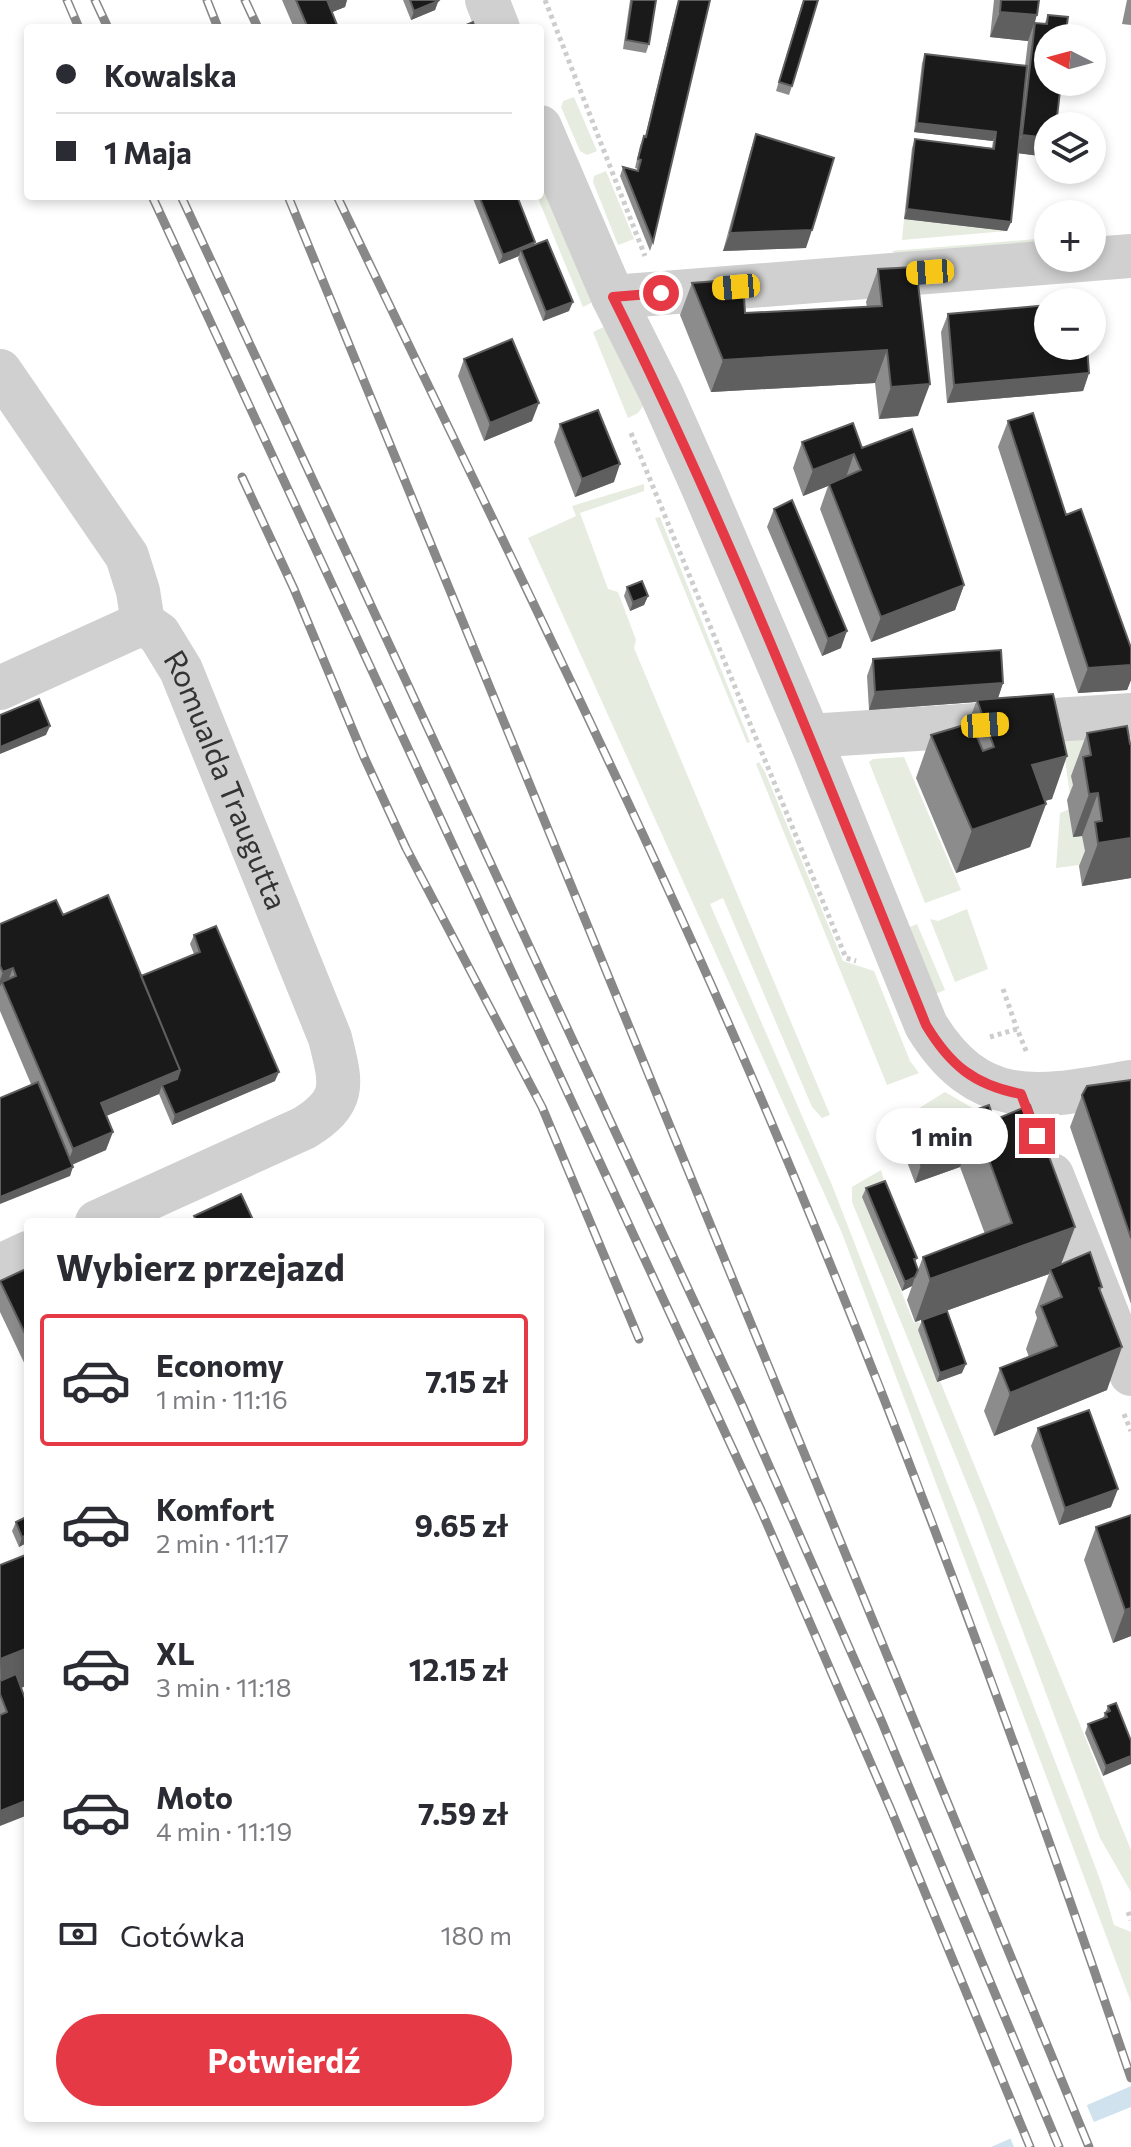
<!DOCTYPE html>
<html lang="pl">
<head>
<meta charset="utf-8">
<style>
	body { margin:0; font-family:Commissioner,sans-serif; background:#f2f2f3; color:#2b2b33; height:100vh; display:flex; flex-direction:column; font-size:30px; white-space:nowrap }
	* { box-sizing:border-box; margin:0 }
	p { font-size:26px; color:#7c7c81 }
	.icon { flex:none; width:44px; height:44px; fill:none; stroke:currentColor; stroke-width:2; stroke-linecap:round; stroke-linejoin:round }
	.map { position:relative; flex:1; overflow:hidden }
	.sheet { position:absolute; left:24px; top:1218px; width:520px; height:904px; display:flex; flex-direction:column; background:#fff; border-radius:8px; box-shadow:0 4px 12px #0003 }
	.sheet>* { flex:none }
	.banner { position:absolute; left:24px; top:24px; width:520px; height:176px; border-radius:8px; box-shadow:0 4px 12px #0003; display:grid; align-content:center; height:176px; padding:0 32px; background:#fff }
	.needle { width:52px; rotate:276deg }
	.buttons { position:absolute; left:1034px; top:24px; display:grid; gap:16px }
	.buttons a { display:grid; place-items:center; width:72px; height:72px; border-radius:50%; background:#fff; box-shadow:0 4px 12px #0003; font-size:40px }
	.end { position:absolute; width:36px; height:36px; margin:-18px; border:10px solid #e63946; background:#fff; box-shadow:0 0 0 4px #fff }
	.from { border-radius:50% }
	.bubble { position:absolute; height:56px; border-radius:28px; background:#fff; box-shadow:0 4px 12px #0003; font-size:26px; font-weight:700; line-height:56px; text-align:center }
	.car { position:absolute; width:24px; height:48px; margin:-24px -12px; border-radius:10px; box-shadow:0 0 6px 2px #0007; background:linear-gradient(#f5c518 24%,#345 0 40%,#f5c518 0 76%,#345 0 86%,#f5c518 0) }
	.banner b { display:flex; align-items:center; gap:28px; height:76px; font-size:30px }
	.banner b+b { border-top:2px solid #e1e1e2 }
	.banner i { width:20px; height:20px; background:#2b2b33 }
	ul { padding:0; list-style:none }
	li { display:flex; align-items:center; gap:24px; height:132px; margin:0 16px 12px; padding:0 16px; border:4px solid transparent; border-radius:8px }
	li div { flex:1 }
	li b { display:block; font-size:30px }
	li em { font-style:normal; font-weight:700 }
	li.on { border-color:#e63946 }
	li>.icon { width:72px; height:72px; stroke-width:1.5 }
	h2 { padding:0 32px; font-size:36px; line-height:96px }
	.pay { display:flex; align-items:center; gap:20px; height:88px; padding:0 32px; font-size:30px }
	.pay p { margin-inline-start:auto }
	.action { display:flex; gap:16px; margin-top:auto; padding:16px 32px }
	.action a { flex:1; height:92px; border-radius:48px; background:#e63946; color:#fff; font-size:32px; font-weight:700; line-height:92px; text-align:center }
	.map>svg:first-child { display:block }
	.green { fill:#e6ecdf }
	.water { fill:#cfe2ee }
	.pier { fill:#fff }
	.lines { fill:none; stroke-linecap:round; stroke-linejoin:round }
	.path { stroke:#cdcdcd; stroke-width:5; stroke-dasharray:4 4; stroke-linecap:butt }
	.street { stroke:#d0d0d0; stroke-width:44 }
	.rail-casing { stroke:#888; stroke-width:9 }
	.rail { stroke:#fff; stroke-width:6; stroke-dasharray:18; stroke-linecap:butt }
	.wall { fill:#8c8c8c }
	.shaded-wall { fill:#5f5f5f }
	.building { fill:#1a1a1a; stroke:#5f5f5f; stroke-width:2 }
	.route { stroke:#e63946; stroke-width:10 }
	.labels { text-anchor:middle; stroke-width:8; stroke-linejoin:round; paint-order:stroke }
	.street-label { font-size:30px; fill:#333; stroke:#fff }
</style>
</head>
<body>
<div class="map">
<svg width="1131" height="2147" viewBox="0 0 1131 2147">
	<rect width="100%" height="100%" fill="#fff"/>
	<path class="green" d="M574 97 597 151 587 155 580 151 561 107 563 101Z
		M606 171 634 239 618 245 593 182 594 176Z
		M546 186 592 299 591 303 583 307 537 196H540V188Z
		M904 219 1007 231 902 240Z
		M1048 238V245L900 259 892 251Z
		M604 327 644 405 638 413 628 418 593 332Z
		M644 484V491L580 513 608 589 618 592 636 640 634 648 830 1115 822 1118 812 1107 723 898 710 904 832 1185 1075 1813 1102 1885 1114 1925 1131 1932V2002L842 1233 528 538 576 516 572 506Z
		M660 517 750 742 747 743 655 518Z
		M1131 736V878L1083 886 1079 865 1056 868 1060 813 1072 808 1062 739Z
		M904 757 961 890 925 903 869 762 873 759Z
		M759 762 765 772 843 961 874 971 910 1061 919 1073 887 1085 756 764Z
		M967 909 988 969 955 982 930 919 938 921Z
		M917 924 945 990 930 996 903 930Z
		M945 1092 976 1110 900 1151 908 1115Z
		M881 1170 886 1188 863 1197 914 1323 919 1321 921 1328 918 1330 937 1382 940 1381 1131 1850V1892L1100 1838 976 1506 852 1202V1187Z"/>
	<path class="water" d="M1131 2086V2107L1032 2147H991Z"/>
	<path class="pier" d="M1085 2101 1096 2127 1043 2147H1014L1009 2135Z"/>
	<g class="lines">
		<path class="path" d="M545 0 645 256
			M631 433 846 958 856 961
			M1003 989 1017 1029
			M990 1037 1017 1029 1027 1053
			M1124 1414 1131 1431
			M1128 1912 1131 1920"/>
		<g class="street">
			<path d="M487 0 498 28"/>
			<path d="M540 127 613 297 661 393 701 483 809 736 926 1025C980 1114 1043 1097 1131 1082"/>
			<path d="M613 297 1131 256"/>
			<path id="s1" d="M0 371 127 556 138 591 143 623 159 634 181 670 330 1038C341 1083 348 1101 304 1128L97 1222"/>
			<path d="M0 688 143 623"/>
			<path d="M809 736 1131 715"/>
			<path d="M1052 1175 1131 1374"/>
			<path d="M0 1266 28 1253"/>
		</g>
		<defs>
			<path id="rail" d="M67 0 79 28
				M95 0 108 28
				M207 0 218 28
				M245 0 258 28
				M152 196 761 1510 891 1810 1030 2147
				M181 196 743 1407 881 1720 1059 2147
				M288 196 1089 2147
				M337 196C483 502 636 805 769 1117 903 1432 1021 1754 1131 2078
				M242 477 294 589 364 757 406 848 542 1107 639 1339"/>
		</defs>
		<use href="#rail" class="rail-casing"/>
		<use href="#rail" class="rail"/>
	</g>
	<path class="wall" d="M282 0H347L345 7 332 12 328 28H294Z
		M403 0H439L435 10 411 20Z
		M630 0H656L649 44 646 53 623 49Z
		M678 0H710L653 242 650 251 620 176 623 167 637 171 638 169 635 168 640 146 644 136 645 137Z
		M803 0 792 86 789 95 776 91Z
		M994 0H1039L1035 23H1045L1048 15V157L1018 153 1011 222 1007 231 904 219 912 148 915 139 992 148 993 141 914 132 922 63 925 54 1025 66 1028 41 990 37Z
		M1127 0H1131V25L1122 24Z
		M756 134 806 248 723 251 750 152Z
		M472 196H517L534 245 569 311 543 321 518 259 519 256 499 264Z
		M878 269 918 416 879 419 875 383 711 392 680 315 692 283 745 313 867 307 866 302Z
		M948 314 1089 373 1083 391 947 403 941 332Z
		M464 359 532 421 484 441 458 376Z
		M1008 421 1066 515 1131 665V680L1127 690 1078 693 998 447Z
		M560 424 614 482 575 497 554 442Z
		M802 442 862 448 964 585 955 610 871 642 820 509 828 486 803 496 793 468Z
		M774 509 841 648 822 656 767 527Z
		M627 587 648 596 644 605 630 611 624 596Z
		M873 659 1003 683 998 698 1052 799 1045 801 1046 804 1030 847 956 873 916 778 931 735 968 724 976 702 869 710 867 676Z
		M1087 733 1131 744V878L1082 886 1079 866 1085 851 1082 836 1073 837 1067 800 1073 785 1071 776Z
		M63 915 141 976 194 954 190 944 194 935 275 1081 172 1125 159 1094 106 1116V1150L72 1165 70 1176 0 1011V924Z
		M1131 1080V1304L1070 1127 1082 1095Z
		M994 1120 1061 1264 1102 1287 1100 1291 1107 1390 994 1436 984 1411 1000 1368 1029 1357 1026 1349 1037 1318 1035 1312 1049 1274 915 1322 907 1300 912 1286 902 1291 862 1197 866 1188 917 1258 915 1263 918 1270 923 1257 985 1234 960 1167 915 1183 903 1151 910 1133Z
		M28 1268V1371L0 1312V1281Z
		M922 1320 962 1373 937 1382 918 1330Z
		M1038 1428 1111 1507 1059 1525 1031 1446Z
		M1131 1515V1636L1113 1643 1084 1560 1096 1527Z
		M16 1522 28 1542 19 1547 12 1531Z
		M28 1554V1685L21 1688 0 1826V1565Z
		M1108 1706 1131 1741 1103 1776 1085 1733 1088 1724 1103 1718Z"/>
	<path class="shaded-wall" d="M327 0H347L345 7 320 17Z
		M438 1 435 10 411 20 414 11Z
		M1000 12 1037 15 1028 41 990 37Z
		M917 123 996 132 993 141 914 132Z
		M1022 135 1048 138V157L1016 153Z
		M907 209 1011 222 1007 231 904 219Z
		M812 230 806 248 723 251 730 233Z
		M535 242 532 251 521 250 519 256 499 264 503 255Z
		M573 302 569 311 543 321 546 312Z
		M887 350 875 383 711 392 723 360Z
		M1089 373 1083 391 947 403 954 385Z
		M930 384 918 416 879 419 891 387Z
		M539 403 532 421 484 441 490 423Z
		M854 454 845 480 829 484 828 486 803 496 813 470Z
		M620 464 614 482 575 497 582 479Z
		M964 585 955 610 871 642 881 617Z
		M648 596 644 605 630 611 633 602Z
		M847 631 841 648 822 656 828 639Z
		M1131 665V680L1127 690 1078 693 1088 668Z
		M1003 683 997 701 977 700 976 702 869 710 875 692Z
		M50 726 46 735 0 754V747Z
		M1067 756 1052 799 1017 808 1032 765Z
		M1098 793 1082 836 1073 837 1089 794Z
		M1046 804 1030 847 956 873 972 830Z
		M1131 838V878L1082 886 1098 843Z
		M13 968 6 986 2 982 0 987V980L3 972Z
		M180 1070 174 1088 162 1085 159 1094 94 1121 101 1103Z
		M279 1072 275 1081 172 1125 175 1115Z
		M113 1132 106 1150 66 1167 73 1149Z
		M967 1149 960 1167 915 1183 921 1165Z
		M73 1167 70 1176 0 1204V1197Z
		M1075 1227 1059 1270 1050 1269 1049 1274 915 1322 930 1279Z
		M915 1277 912 1286 902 1291 905 1282Z
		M1122 1347 1107 1390 994 1436 1010 1393Z
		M966 1364 962 1373 937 1382 940 1373Z
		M1118 1489 1111 1507 1059 1525 1065 1508Z
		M28 1535V1542L19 1547 22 1537Z
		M1131 1608V1636L1113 1643 1125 1610Z
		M28 1648V1685L1 1696 0 1659Z
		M1131 1756V1764L1103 1776 1106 1766Z
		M28 1800V1815L0 1826V1811Z"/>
	<path class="building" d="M296 0H327L337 25 328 28H308Z
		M410 0H439L438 1 414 11Z
		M632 0H656L649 44 626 40Z
		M679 0H710L653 242 623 167 638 171 641 160 638 159 644 136 646 137Z
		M804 0H818L792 86 779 82Z
		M1001 0H1039L1037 15 1000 12Z
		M1048 15 1068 17 1065 38H1048V82H1061L1056 126H1048V138L1022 135 1035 23 1047 24Z
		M473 22 475 28H459Z
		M925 54 1027 66 1011 222 907 209 915 139 994 149 996 132 917 123Z
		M756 134 834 158 812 230 730 233Z
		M479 196H517L535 242 503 255Z
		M547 240 573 302 546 312 521 250Z
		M916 267 930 384 891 387 887 350 723 360 692 283 743 279 745 313 882 306 878 269Z
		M1048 305V346H1087L1089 373 954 385 948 314Z
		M512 339 539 403 490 423 464 359Z
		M598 410 620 464 582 479 560 424Z
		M1033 413 1066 515 1081 509 1131 648V665L1088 668 1008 421Z
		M853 423 862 448 912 429 964 585 881 617 829 484 861 470 854 454 813 470 802 442Z
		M792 500 847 631 828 639 774 509Z
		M642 581 648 596 633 602 627 587Z
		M1001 650 1003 683 875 692 873 659Z
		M1053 694 1067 756 1032 765 1046 804 972 830 931 735 971 723 983 751 994 747 977 700Z
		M39 699 50 726 0 747V715Z
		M1127 726 1130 744H1131V838L1098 843 1095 822 1102 821 1098 793 1089 794 1083 757 1091 755 1087 733Z
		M108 895 180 1070 101 1103 113 1132 73 1149 2 982 16 976 13 968 3 972 0 966V924L56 900 63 915Z
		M216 926 279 1072 175 1115 162 1085 177 1079 180 1070 141 976 200 952 194 935Z
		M1131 1080V1238L1082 1095 1087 1086Z
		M38 1082 73 1167 0 1197V1098Z
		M989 1105 994 1120 977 1127 968 1153 967 1149 921 1165 910 1133Z
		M1030 1105 1075 1227 930 1279 923 1257 1012 1223 977 1127Z
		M885 1181 917 1258 914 1259 918 1270 915 1277 905 1282 866 1188Z
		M241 1194 254 1222H197L194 1216Z
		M1090 1252 1102 1287 1099 1288 1122 1347 1010 1393 1000 1368 1057 1346 1041 1306 1062 1297 1050 1269Z
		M28 1268V1340L0 1281Z
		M947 1311 966 1364 940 1373 922 1320Z
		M1089 1410 1118 1489 1065 1508 1038 1428Z
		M1131 1515V1608L1125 1610 1096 1527Z
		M28 1516V1535L22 1537 16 1522Z
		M28 1554V1648L0 1659V1565Z
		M16 1674 27 1704H28V1800L0 1811V1715L7 1712 0 1694V1681Z
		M1116 1703 1131 1741V1756L1106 1766 1088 1724 1107 1717 1105 1713 1110 1711 1108 1706Z"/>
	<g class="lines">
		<path class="route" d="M661 293 613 297C731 533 827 780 926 1025 950 1065 974 1085 1021 1094L1037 1136"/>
	</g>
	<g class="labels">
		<g class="street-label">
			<text dy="10" stroke="none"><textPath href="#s1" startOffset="474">Romualda Traugutta</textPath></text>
		</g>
	</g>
</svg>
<div class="buttons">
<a><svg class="needle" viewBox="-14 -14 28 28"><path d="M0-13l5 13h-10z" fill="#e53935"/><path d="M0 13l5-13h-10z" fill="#7c7c81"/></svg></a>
<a><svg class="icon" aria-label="layers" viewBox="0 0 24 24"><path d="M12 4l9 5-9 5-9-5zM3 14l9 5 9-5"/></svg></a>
<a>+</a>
<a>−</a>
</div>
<i class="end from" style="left:661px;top:293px"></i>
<i class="end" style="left:1037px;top:1136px"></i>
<div class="bubble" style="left:876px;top:1108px;width:132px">1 min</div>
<i class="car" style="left:930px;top:272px;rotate:266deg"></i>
<i class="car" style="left:736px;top:287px;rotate:265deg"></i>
<i class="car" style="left:985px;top:725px;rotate:86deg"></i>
<div class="banner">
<b><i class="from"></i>Kowalska</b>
<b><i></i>1 Maja</b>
</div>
<section class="sheet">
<h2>Wybierz przejazd</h2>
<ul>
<li class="on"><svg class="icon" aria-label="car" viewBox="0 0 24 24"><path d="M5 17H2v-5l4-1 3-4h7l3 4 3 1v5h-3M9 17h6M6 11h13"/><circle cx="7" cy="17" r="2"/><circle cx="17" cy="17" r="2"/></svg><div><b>Economy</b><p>1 min · 11:16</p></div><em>7.15 zł</em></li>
<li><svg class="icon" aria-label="car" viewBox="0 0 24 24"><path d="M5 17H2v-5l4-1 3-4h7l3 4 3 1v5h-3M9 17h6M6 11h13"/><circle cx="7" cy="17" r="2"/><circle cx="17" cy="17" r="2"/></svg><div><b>Komfort</b><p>2 min · 11:17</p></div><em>9.65 zł</em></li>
<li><svg class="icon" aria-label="car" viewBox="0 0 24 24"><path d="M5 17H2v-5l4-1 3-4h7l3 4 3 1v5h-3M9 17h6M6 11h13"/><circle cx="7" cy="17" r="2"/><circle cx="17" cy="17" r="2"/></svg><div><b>XL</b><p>3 min · 11:18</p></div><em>12.15 zł</em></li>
<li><svg class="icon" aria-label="car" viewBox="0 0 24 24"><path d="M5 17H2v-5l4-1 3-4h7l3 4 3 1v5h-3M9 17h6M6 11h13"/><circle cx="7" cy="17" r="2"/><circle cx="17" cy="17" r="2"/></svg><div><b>Moto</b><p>4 min · 11:19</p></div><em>7.59 zł</em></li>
</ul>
<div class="pay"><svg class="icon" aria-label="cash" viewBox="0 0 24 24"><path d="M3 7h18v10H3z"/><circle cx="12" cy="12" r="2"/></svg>Gotówka<p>180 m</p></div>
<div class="action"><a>Potwierdź</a></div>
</section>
</div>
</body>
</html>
